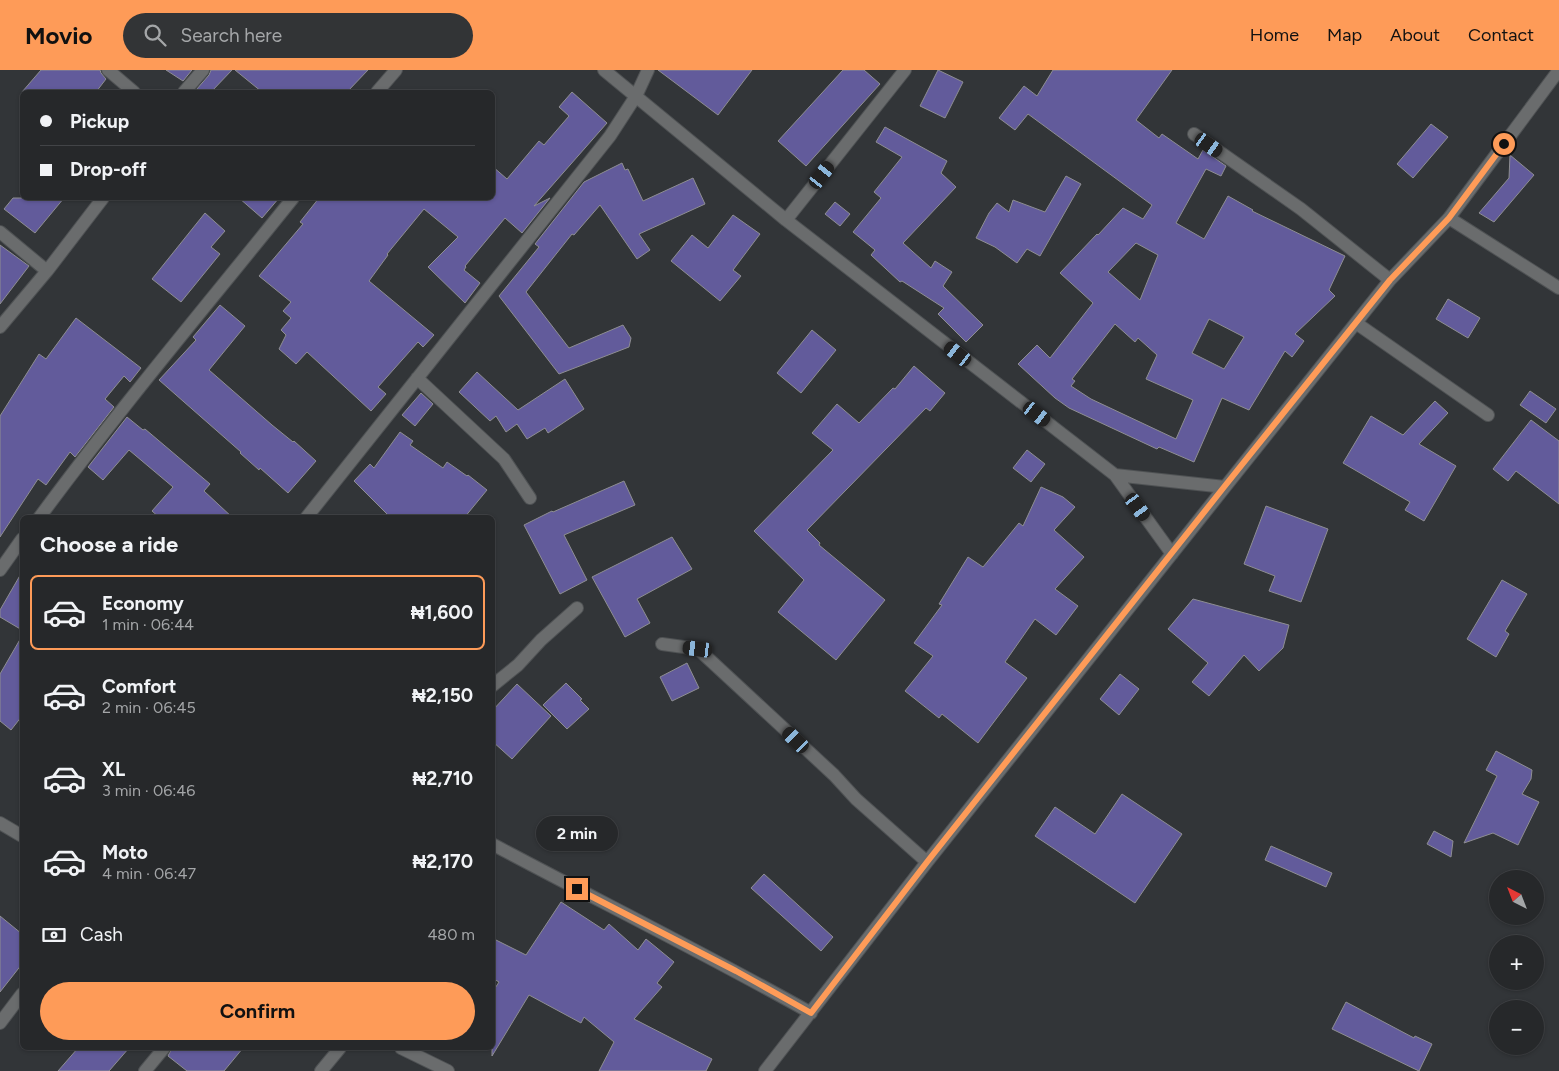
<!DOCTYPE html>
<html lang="en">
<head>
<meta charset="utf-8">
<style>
	body { margin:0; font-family:Figtree,sans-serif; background:#323436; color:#f1f3f6; height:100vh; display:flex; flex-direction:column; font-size:19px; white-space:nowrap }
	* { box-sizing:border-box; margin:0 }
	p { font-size:16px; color:#a4a6a8 }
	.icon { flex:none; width:28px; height:28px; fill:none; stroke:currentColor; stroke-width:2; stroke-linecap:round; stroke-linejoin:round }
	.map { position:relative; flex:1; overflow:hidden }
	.details { position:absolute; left:20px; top:445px; width:475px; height:535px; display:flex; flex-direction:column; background:#26282a; border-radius:8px; box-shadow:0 1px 4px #0004,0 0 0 1px #424447 }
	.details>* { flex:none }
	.guide { position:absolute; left:20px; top:20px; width:475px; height:110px; border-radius:8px; box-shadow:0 1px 4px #0004,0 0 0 1px #424447; display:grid; align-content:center; height:110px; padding:0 20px; background:#26282a }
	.needle { width:32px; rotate:318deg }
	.tools { position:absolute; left:1489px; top:800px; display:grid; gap:10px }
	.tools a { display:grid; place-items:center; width:55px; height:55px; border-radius:50%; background:#26282a; box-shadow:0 1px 4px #0004,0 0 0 1px #424447; font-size:25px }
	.end { position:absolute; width:22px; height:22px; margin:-11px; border:6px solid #fe9b58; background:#111; box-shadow:0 0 0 2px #111 }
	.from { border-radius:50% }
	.bubble { position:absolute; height:35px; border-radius:18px; background:#26282a; box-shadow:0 1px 4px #0004,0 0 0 1px #424447; font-size:16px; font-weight:700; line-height:35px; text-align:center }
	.car { position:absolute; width:15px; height:30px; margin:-15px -8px; border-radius:6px; box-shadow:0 0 4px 1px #0007; background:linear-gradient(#222 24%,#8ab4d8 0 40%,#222 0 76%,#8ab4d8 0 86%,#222 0) }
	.guide b { display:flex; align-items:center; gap:18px; height:48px; font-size:19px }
	.guide b+b { border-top:1px solid #424447 }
	.guide i { width:12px; height:12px; background:#f1f3f6 }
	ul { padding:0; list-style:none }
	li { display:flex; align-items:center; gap:15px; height:75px; margin:0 10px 8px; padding:0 10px; border:2px solid transparent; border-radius:8px }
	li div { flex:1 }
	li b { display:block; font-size:19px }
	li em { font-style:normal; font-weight:700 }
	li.selected { border-color:#fe9b58 }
	li>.icon { width:45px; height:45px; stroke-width:1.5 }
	h2 { padding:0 20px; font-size:22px; line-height:60px }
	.pay { display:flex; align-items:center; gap:12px; height:55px; padding:0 20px; font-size:19px }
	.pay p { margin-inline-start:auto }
	.action { display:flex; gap:10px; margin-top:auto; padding:10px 20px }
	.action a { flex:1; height:58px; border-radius:30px; background:#fe9b58; color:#111; font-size:20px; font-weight:700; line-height:58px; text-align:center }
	header { display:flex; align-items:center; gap:30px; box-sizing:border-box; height:70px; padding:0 25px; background:#fe9b58; color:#111 }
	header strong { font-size:24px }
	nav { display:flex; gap:28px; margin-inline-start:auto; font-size:18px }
	.search { width:350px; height:45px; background:#323436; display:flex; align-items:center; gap:12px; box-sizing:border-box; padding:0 18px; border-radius:28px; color:#a4a6a8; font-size:19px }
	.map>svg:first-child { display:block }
	.building { fill:#625b9b; stroke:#8e8e92; fill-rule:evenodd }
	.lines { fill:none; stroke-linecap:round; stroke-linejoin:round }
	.minor-casing { stroke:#4f5254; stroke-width:14 }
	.minor { stroke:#6a6c6d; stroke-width:12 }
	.route { stroke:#fe9b58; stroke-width:6 }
</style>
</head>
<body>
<header>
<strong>Movio</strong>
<div class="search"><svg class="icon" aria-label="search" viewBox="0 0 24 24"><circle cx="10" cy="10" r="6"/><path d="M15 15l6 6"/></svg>Search here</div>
<nav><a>Home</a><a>Map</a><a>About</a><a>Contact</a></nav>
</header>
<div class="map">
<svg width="1559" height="1001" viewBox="0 0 1559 1001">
	<rect width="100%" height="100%" fill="#323538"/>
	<path class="building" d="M41 0H100L101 3 106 9 96 22H22Z
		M166 0H192L183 11Z
		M211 0H232L211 22H199L196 20 209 5Z
		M235 0H368L347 22H262Z
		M658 0H752L718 45Z
		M843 0H864L880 14 806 96 778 71Z
		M938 0 963 12 945 48 920 36Z
		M1053 0H1172L1136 50 1159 68 1162 64 1198 89 1203 80 1226 96 1221 106 1206 99 1176 153 1204 169 1228 126 1253 140 1252 141 1345 186 1329 220 1335 226 1295 264 1304 271 1292 287 1285 281 1249 340 1222 328 1194 392 1159 377 1157 379 1069 338 1055 328 1018 294 1037 275 1050 288 1093 233 1060 203 1097 164 1098 165 1123 138 1143 149 1152 135 1028 44 1015 60 999 48 1024 16 1037 26ZM1136 173 1158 185 1140 230 1108 202ZM1209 249 1244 267 1224 299 1192 283ZM1115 254 1135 272 1138 268 1157 285 1146 309 1193 330 1176 369 1091 329 1071 316 1075 311 1072 309Z
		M572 22 607 53 534 136 550 128 522 163 505 148 465 196 466 197 464 200 480 213 465 233 428 197 458 167 424 139 387 184 388 185 369 211 434 265 423 277 418 272 378 317 386 324 371 341 307 282 296 294 279 279 286 265 281 260 291 248 283 241 291 232 259 206 303 154 300 152 319 128H492V96L507 109 539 71 544 75 569 46 559 37Z
		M1431 54 1448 67 1413 108 1397 94Z
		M885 57 947 91 941 103 956 117 903 173 931 198 935 191 952 202 943 216 983 255 966 272 938 244 944 238 902 211 900 212 871 185 875 180 853 162 881 128 874 122 902 87 876 72Z
		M1510 85 1534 105 1494 152 1479 143 1509 108Z
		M622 93 625 100 628 99 643 131 693 108 705 134 639 164 650 180 637 189 600 135 574 165 572 164 526 222 569 278 623 255 631 268 629 277 559 304 499 226 539 177 535 174 584 112Z
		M1066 106 1081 114 1040 186 1027 179 1017 193 995 177 976 168 989 143 997 133 1009 142 1013 130 1045 142Z
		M13 128H64L35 163 4 139Z
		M239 128H279L262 148Z
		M835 132 850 144 840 156 825 144Z
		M205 143 225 161 211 177 220 184 181 232 152 209Z
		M733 145 760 164 733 200 741 206 720 231 671 191 692 165 708 178Z
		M0 175 29 196 0 234Z
		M1448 229 1480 248 1468 268 1436 249Z
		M220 235 245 256 209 300 272 355 293 372 294 371 316 391 288 423 260 398 259 400 240 383 241 382 159 310 196 270 193 267Z
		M76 248 141 298 130 312 124 306 105 329 114 337 75 387 70 382 46 415 38 409 0 467V346L39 284 46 289Z
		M812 260 836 280 801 323 777 303Z
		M914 296 945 323 930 341 926 338 807 460 820 473 819 475 885 530 836 590 778 542 804 510 754 461 833 380 812 363 837 334 859 353 893 318 895 319Z
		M477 302 518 340 565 309 584 339 548 363 545 358 527 369 517 354 506 362 496 346 490 351 459 322Z
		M1530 321 1556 339 1546 353 1520 335Z
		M421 323 433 334 415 356 402 345Z
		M1435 331 1448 343 1419 374 1456 396 1424 451 1405 440 1410 432 1343 393 1371 346 1403 365Z
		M127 347 143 360 145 359 210 414 204 421 233 448H160L152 441 173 417 129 380 103 410 88 397Z
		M1531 350 1559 371V434L1516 401 1508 411 1493 399Z
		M400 362 413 371 410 375 443 398 447 392 467 406 468 405 487 420 464 448H391L354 411 370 394 374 398Z
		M1027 380 1045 394 1031 412 1013 398Z
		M624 411 635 435 564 465 587 510 560 524 524 455 552 441 553 442Z
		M1041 417 1063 427 1075 437 1054 460 1084 487 1055 519 1078 536 1056 565 1035 549 1005 592 1027 608 978 673 942 644 939 648 905 621 933 586 914 573 942 535 939 534 968 487 983 497 1019 453 1023 456Z
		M1266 436 1328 459 1301 532 1269 521 1275 506 1244 494Z
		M672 467 692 499 637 529 650 553 625 567 592 507Z
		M22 502V560L0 547V540Z
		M1502 510 1527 524 1505 561 1509 564 1496 587 1467 569Z
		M1193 529 1289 555 1283 578 1259 601 1244 585 1209 626 1192 612 1208 593 1168 559Z
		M22 566V646L11 660 0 651V604Z
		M687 593 699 618 672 631 660 607Z
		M1120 604 1139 619 1119 645 1100 629Z
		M566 613 582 629 580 630 589 639 567 659 543 635Z
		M517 614 551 646 512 689 492 671V641Z
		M1496 681 1532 700 1531 709 1522 724 1539 732 1518 775 1493 763 1464 773 1497 706 1486 700Z
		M1122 724 1182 764 1135 833 1035 766 1055 737 1095 764Z
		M1434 761 1453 771 1451 787 1427 774Z
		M1271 776 1332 803 1326 817 1265 790Z
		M764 804 833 867 821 881 751 818Z
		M561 832 604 860 609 854 638 880 646 869 674 892 657 913 662 917 634 949 712 989 706 1001H599L614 972 584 947 581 953 529 925 492 986V923L499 912 492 908V868L526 885Z
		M0 846 22 864V894L0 922Z
		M1346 932 1414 968 1415 966 1432 974 1419 1001 1332 959Z
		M78 978H129L109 1001H58Z
		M172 978H243L224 1001H187L168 986Z"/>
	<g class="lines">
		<defs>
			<path id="minor" d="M108 0 134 22
				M604 0 786 150 1115 405 1172 484
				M184 22 203 0
				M377 22 396 0
				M1194 64 1301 139 1390 210
				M1449 148 1559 218
				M786 150 905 0
				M0 162 47 201
				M1356 253 1488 345
				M0 257 47 201 103 128
				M417 308 504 389 530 428
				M1115 405 1225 417
				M39 448C120 338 208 234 293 128
				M306 448 610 66 636 26 648 0
				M0 500 22 469
				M662 574 698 579 834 705 856 729 927 792
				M492 616 518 595 541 570 577 538
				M0 753 22 766
				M492 774C599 831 706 884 811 943
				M0 953 22 924
				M401 978 448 1001
				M145 1001 164 978
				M321 1001 340 978
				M765 1001 927 792 1225 417 1390 210 1449 148 1559 0"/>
		</defs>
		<use href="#minor" class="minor-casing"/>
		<use href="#minor" class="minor"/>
	</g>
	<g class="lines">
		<path class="route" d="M577 819 736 901 811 943 927 792 1224 417 1390 210 1449 148 1504 74"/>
	</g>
</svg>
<div class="tools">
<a><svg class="needle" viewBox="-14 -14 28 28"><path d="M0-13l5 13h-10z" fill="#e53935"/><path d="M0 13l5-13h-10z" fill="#a4a6a8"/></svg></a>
<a>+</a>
<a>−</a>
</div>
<i class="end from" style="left:1504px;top:74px"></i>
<i class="end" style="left:577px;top:819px"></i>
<div class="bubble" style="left:536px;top:746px;width:82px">2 min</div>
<i class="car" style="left:1209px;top:75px;rotate:125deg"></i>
<i class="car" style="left:822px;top:105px;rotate:38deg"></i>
<i class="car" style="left:958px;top:284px;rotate:308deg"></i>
<i class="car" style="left:1037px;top:344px;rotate:128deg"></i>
<i class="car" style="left:1138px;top:437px;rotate:144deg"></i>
<i class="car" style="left:698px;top:579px;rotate:277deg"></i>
<i class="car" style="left:796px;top:670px;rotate:314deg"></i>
<div class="guide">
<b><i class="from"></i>Pickup</b>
<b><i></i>Drop-off</b>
</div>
<section class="details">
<h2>Choose a ride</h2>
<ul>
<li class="selected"><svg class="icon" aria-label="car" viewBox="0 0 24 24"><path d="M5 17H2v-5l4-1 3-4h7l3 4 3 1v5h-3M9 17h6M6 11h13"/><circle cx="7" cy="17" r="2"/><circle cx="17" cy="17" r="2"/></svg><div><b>Economy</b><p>1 min · 06:44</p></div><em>₦1,600</em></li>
<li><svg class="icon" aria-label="car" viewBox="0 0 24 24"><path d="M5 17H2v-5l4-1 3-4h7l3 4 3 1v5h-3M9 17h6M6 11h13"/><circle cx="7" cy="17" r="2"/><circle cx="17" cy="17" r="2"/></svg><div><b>Comfort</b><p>2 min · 06:45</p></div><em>₦2,150</em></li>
<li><svg class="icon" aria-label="car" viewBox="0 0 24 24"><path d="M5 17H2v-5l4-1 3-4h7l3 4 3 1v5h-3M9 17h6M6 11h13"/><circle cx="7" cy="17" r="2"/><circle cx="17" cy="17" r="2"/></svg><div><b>XL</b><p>3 min · 06:46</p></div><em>₦2,710</em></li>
<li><svg class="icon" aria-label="car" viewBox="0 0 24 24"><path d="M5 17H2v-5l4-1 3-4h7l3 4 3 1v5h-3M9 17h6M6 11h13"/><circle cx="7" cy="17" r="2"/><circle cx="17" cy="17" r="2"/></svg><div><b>Moto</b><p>4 min · 06:47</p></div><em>₦2,170</em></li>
</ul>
<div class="pay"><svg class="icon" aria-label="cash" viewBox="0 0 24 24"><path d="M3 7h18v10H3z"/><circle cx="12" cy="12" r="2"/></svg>Cash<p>480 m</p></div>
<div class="action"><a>Confirm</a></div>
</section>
</div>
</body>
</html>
